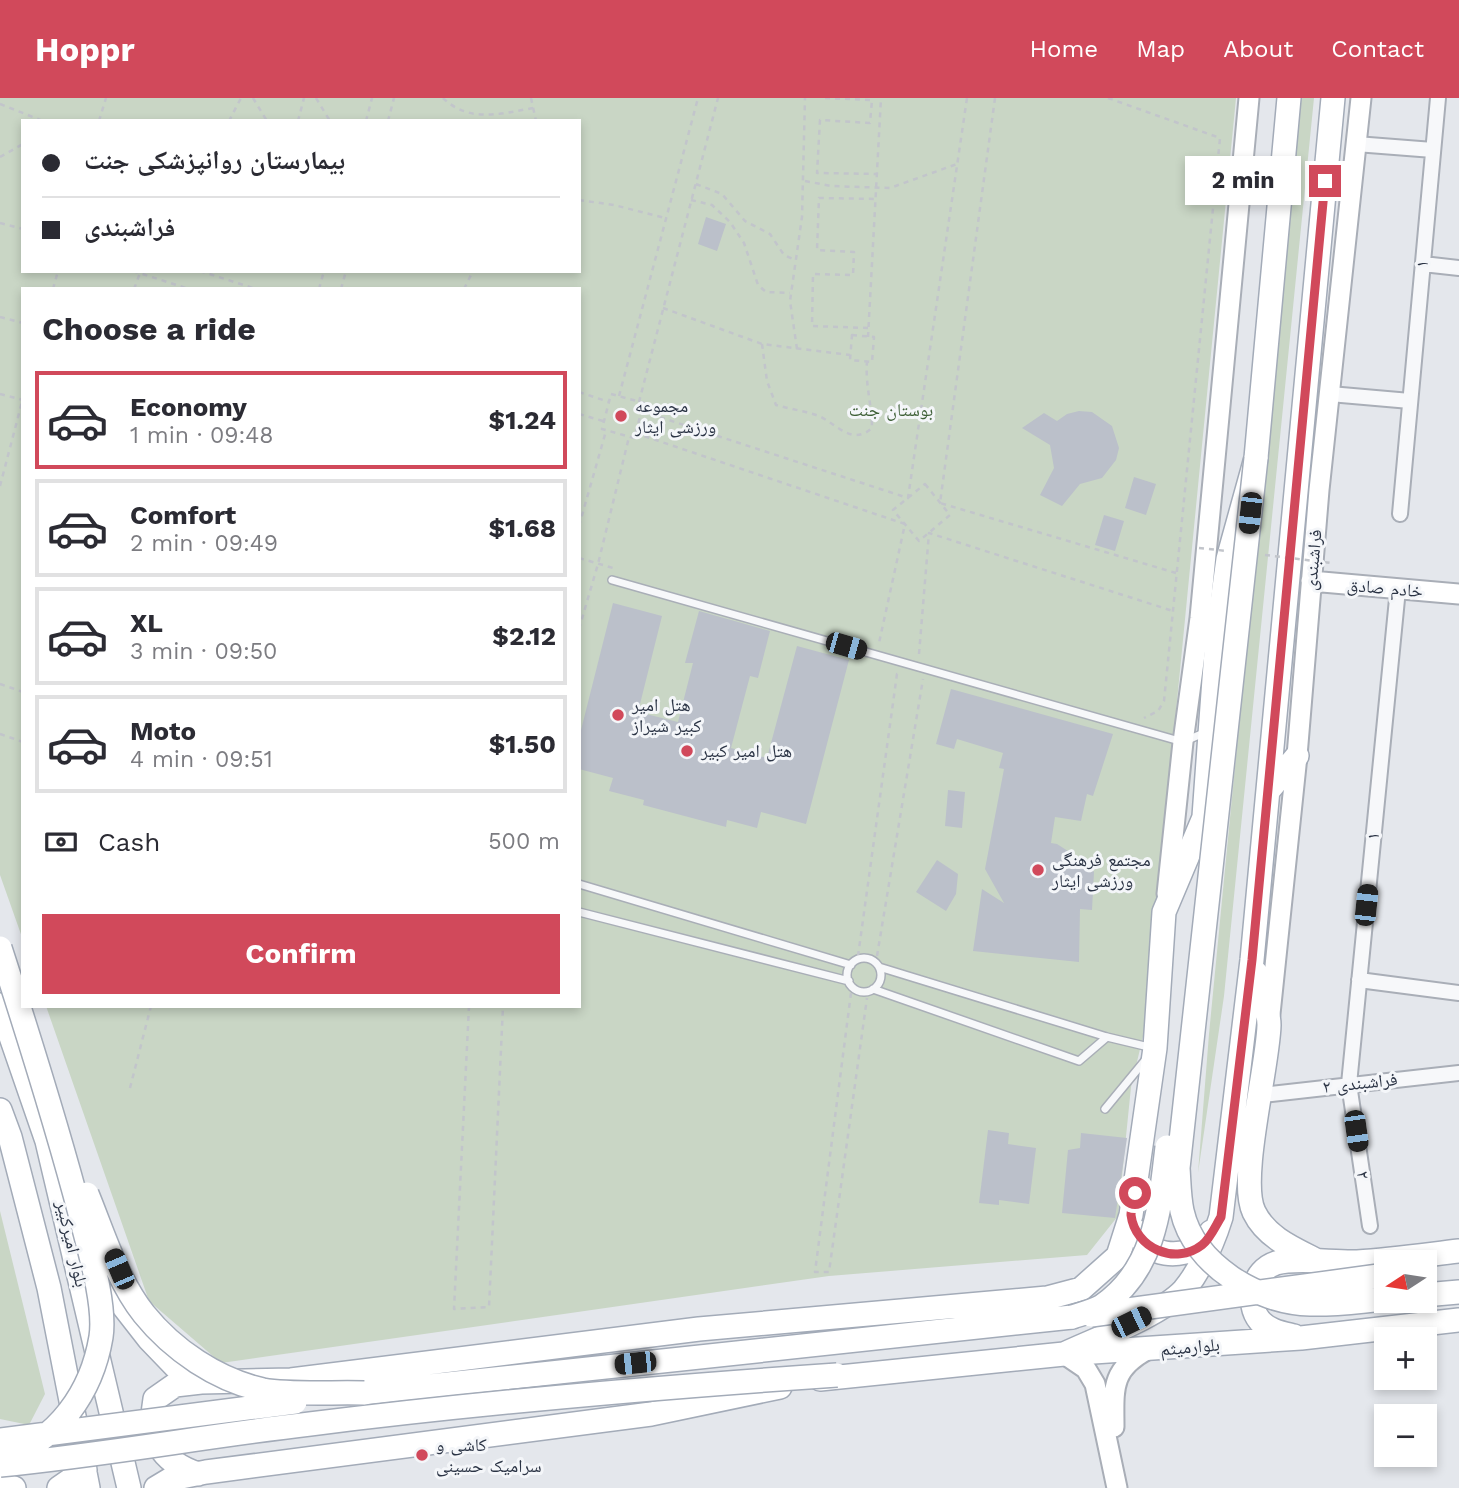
<!DOCTYPE html>
<html lang="en">
<head>
<meta charset="utf-8">
<style>
	body { margin:0; font-family:"Work Sans","Noto Naskh Arabic",sans-serif; background:#f7f7f7; color:#2b2b33; height:100vh; display:flex; flex-direction:column; font-size:26px; white-space:nowrap }
	* { box-sizing:border-box; margin:0 }
	p { font-size:23px; color:#7c7c81 }
	.icon { flex:none; width:38px; height:38px; fill:none; stroke:currentColor; stroke-width:2; stroke-linecap:round; stroke-linejoin:round }
	.map { position:relative; flex:1; overflow:hidden }
	.side { position:absolute; left:21px; top:189px; width:560px; height:721px; display:flex; flex-direction:column; background:#fff; border-radius:0px; box-shadow:0 4px 10px #0003 }
	.side>* { flex:none }
	.top-card { position:absolute; left:21px; top:21px; width:560px; height:154px; border-radius:0px; box-shadow:0 4px 10px #0003; display:grid; align-content:center; height:154px; padding:0 21px; background:#fff }
	.needle { width:46px; rotate:258deg }
	.controls { position:absolute; left:1374px; top:1152px; display:grid; gap:14px }
	.controls a { display:grid; place-items:center; width:63px; height:63px; border-radius:0px; background:#fff; box-shadow:0 4px 10px #0003; font-size:35px }
	.end { position:absolute; width:32px; height:32px; margin:-16px; border:9px solid #d1495b; background:#fff; box-shadow:0 0 0 4px #fff }
	.from { border-radius:50% }
	.bubble { position:absolute; height:49px; border-radius:0px; background:#fff; box-shadow:0 4px 10px #0003; font-size:23px; font-weight:700; line-height:49px; text-align:center }
	.car { position:absolute; width:21px; height:42px; margin:-21px -10px; border-radius:9px; box-shadow:0 0 5px 2px #0007; background:linear-gradient(#222 24%,#8ab4d8 0 40%,#222 0 76%,#8ab4d8 0 86%,#222 0) }
	.top-card b { display:flex; align-items:center; gap:24px; height:66px; font-size:26px }
	.top-card b+b { border-top:2px solid #e1e1e2 }
	.top-card i { width:18px; height:18px; background:#2b2b33 }
	ul { padding:0; list-style:none }
	li { display:flex; align-items:center; gap:21px; height:98px; margin:0 14px 10px; padding:0 7px; border:4px solid #e1e1e2; border-radius:0px }
	li div { flex:1 }
	li b { display:block; font-size:26px }
	li em { font-style:normal; font-weight:700 }
	li.active { border-color:#d1495b }
	li>.icon { width:63px; height:63px; stroke-width:1.5 }
	h2 { padding:0 21px; font-size:32px; line-height:84px }
	.pay { display:flex; align-items:center; gap:18px; height:77px; padding:0 21px; font-size:26px }
	.pay p { margin-inline-start:auto }
	.cta { display:flex; gap:14px; margin-top:auto; padding:14px 21px }
	.cta a { flex:1; height:80px; border-radius:0px; background:#d1495b; color:#fff; font-size:28px; font-weight:700; line-height:80px; text-align:center }
	header { display:flex; align-items:center; gap:42px; box-sizing:border-box; height:98px; padding:0 35px; background:#d1495b; color:#fff }
	header strong { font-size:33px }
	nav { display:flex; gap:38px; margin-inline-start:auto; font-size:24px }
	.map>svg:first-child { display:block }
	.green { fill:#c9d6c5; fill-rule:evenodd }
	.building { fill:#bbc0ca }
	.lines { fill:none; stroke-linecap:round; stroke-linejoin:round }
	.lane-casing { stroke:#a9aeb7; stroke-width:10 }
	.street-casing { stroke:#a9aeb7; stroke-width:18 }
	.secondary-casing { stroke:#a9aeb7; stroke-width:23 }
	.primary-casing { stroke:#a3abb8; stroke-width:26 }
	.path { stroke:#c2c5cb; stroke-width:2.5; stroke-dasharray:5 5; stroke-linecap:butt }
	.lane { stroke:#f7f8fa; stroke-width:7 }
	.street { stroke:#f7f8fa; stroke-width:14 }
	.secondary { stroke:#fff; stroke-width:19 }
	.primary { stroke:#fff; stroke-width:23 }
	.primary-bridge-casing { stroke:#a3abb8; stroke-width:26; stroke-linecap:butt }
	.path-bridge { stroke:#c2c5cb; stroke-width:2.5; stroke-dasharray:5 5; stroke-linecap:butt }
	.primary-bridge { stroke:#fff; stroke-width:23 }
	.route { stroke:#d1495b; stroke-width:9 }
	.poi-dot { fill:#d1495b; stroke:#f4f6f9; stroke-width:2.5 }
	.labels { text-anchor:middle; stroke-width:6; stroke-linejoin:round; paint-order:stroke }
	.street-label { font-size:18px; fill:#2b3445; stroke:#f4f6f9 }
	.poi-label { font-size:18px; fill:#2b3445; stroke:#f4f6f9; text-anchor:start }
	.park-label { font-size:18px; fill:#3f6138; stroke:#f4f6f9 }
</style>
</head>
<body>
<header>
<strong>Hoppr</strong>
<nav><a>Home</a><a>Map</a><a>About</a><a>Contact</a></nav>
</header>
<div class="map">
<svg width="1459" height="1390" viewBox="0 0 1459 1390">
	<rect width="100%" height="100%" fill="#e4e7ec"/>
	<path class="green" d="M0 0H1236L1145 930 1131 989 1118 1118 1087 1157 829 1178 221 1265 149 1203 46 908H579V191H23V842L0 777ZM23 23H579V173H23Z
		M1300 0H1314L1224 898 1198 1075 1209 936Z
		M0 1113 45 1296 29 1327 0 1321Z"/>
	<path class="building" d="M706 119 726 126 717 153 698 146Z
		M1079 313 1092 314 1112 328 1119 350 1116 362 1102 380 1080 386 1062 408 1040 397 1054 370 1050 347 1022 330 1044 315 1057 323 1067 316Z
		M1134 379 1156 386 1146 417 1125 410Z
		M1104 417 1124 423 1115 453 1095 447Z
		M613 505 662 518 638 614 678 624 693 565H685L699 513 770 533 758 580 750 578 731 650 767 660 797 548 849 562 806 726 761 714 757 730 727 722 726 729 643 707 644 702 609 693 613 680 579 671V640Z
		M951 591 1113 636 1093 698 1087 696 1081 723 1055 719 1051 745 1057 746 1085 764 1094 774 1092 812 1080 811 1079 864 973 853 982 791 1004 805 985 771 1004 671 999 670 1003 655 957 641 954 651 936 646Z
		M948 692 965 694 962 730 945 728Z
		M937 762 958 776 956 796 946 813 916 794Z
		M988 1032 1009 1035 1008 1046 1036 1050 1029 1106 999 1102V1107L979 1105Z
		M1081 1035 1127 1040 1115 1120 1062 1115 1068 1052 1080 1050Z"/>
	<g class="lines">
		<defs>
			<path id="lane" d="M612 482 1183 644 1206 634
				M579 786 851 867
				M579 814 849 883
				M847 877a17 17 0 1 1 34 0a17 17 0 1 1-34 0Z
				M879 869 1107 939 1153 950
				M873 891 1079 963 1107 939
				M1105 1011 1147 960"/>
			<path id="street" d="M1356 46 1433 52
				M1423 166 1459 170
				M1330 296 1410 303
				M1400 416 1438 0
				M1359 882 1459 895
				M1262 997 1459 975
				M1370 1128 1349 986 1398 491"/>
			<path id="secondary" d="M1311 483 1459 496
				M1167 796 1183 644 1200 520 1249 0
				M1270 916 1297 658 1319 392 1361 0
				M1064 1256 1086 1271 1095 1286 1117 1390
				M1114 1329C1114 1292 1110 1272 1147 1252"/>
			<path id="primary" d="M1269 692 1297 658
				M1203 732 1217 540 1228 461 1256 360 1289 0
				M1256 875C1260 890 1269 910 1269 927 1268 970 1238 1081 1254 1114 1267 1141 1297 1152 1322 1165
				M0 907 47 1043 129 1390
				M0 1012 10 1039 49 1190 88 1390
				M47 1043 61 1076
				M1138 1134C1147 1159 1181 1161 1201 1147 1205 1144 1208 1138 1211 1134
				M96 1155 124 1209 149 1241 175 1268 201 1284 291 1282 699 1231 1047 1200 1081 1191 1118 1158 1131 1117 1155 950 1164 814 1205 717
				M1424 1197 1459 1194
				M1294 1238C1282 1235 1269 1233 1260 1223 1245 1205 1253 1172 1276 1165 1295 1159 1335 1165 1357 1164 1391 1162 1425 1157 1459 1153
				M1064 1256C1096 1241 1161 1217 1184 1192 1201 1171 1213 1145 1221 1119L1252 862 1333 0
				M820 1281 1064 1256 1301 1240 1459 1222
				M364 1295 1072 1219
				M198 1376C160 1363 148 1341 155 1301L175 1287 201 1284
				M0 1385 14 1390
				M59 1390 85 1372
				M156 1390 171 1381 206 1374 651 1316 780 1289"/>
		</defs>
		<use href="#lane" class="lane-casing"/>
		<use href="#street" class="street-casing"/>
		<use href="#secondary" class="secondary-casing"/>
		<use href="#primary" class="primary-casing"/>
		<path class="path" d="M253 0 267 23
			M316 0 330 23
			M443 0C469 25 500 16 533 10
			M531 0 536 23
			M825 0 872 2 870 25 820 22 817 75 877 76
			M995 0 940 405 1176 475
			M1108 0 1220 40 1164 603 1158 613 1144 620
			M0 6 43 23
			M99 23 106 0
			M229 23 241 0
			M298 23 304 0
			M366 23 372 0
			M388 23 394 0
			M0 59 23 46
			M805 83 831 88 890 90 957 66
			M696 86 722 96 745 123 770 136 784 157 795 162
			M579 102 614 107 665 120
			M691 102 712 107 730 124 744 145 758 187 766 194 790 195
			M0 125 23 131
			M133 173 189 191
			M200 173 256 191
			M53 191 58 173
			M134 191 140 175
			M319 191 324 173
			M341 191 346 173
			M464 191 473 173
			M663 210 762 246 850 257
			M0 219 23 225
			M868 230 812 228 813 176 853 177 854 154 817 152 819 100 876 101
			M852 237 874 239 872 264 850 262Z
			M868 239 881 0
			M762 246 767 283 776 307C790 311 805 313 819 318 838 327 852 348 872 330 872 307 865 286 867 264
			M797 251 790 203 802 119 805 0
			M579 294 609 304
			M0 296 23 302
			M611 296 644 305 634 340 602 331Z
			M619 298 698 0
			M639 304 718 0
			M641 313 908 400 967 0
			M579 316 603 323
			M635 335 905 426 879 545
			M925 386 950 417 919 443 893 412Z
			M0 388 23 300
			M579 428 606 333
			M579 460 613 470
			M579 531 598 466 629 339
			M919 556 929 435 1173 513
			M0 586 23 594
			M0 636 23 644
			M858 858 897 576H899
			M877 858 923 581
			M851 895 815 1174H829L867 900
			M469 908 454 1211 489 1209 503 908
			M130 990 151 908"/>
		<use href="#lane" class="lane"/>
		<use href="#street" class="street"/>
		<use href="#secondary" class="secondary"/>
		<use href="#primary" class="primary"/>
		<defs>
			<path id="primary-bridge" d="M1256 360 1178 1070C1179 1084 1179 1099 1182 1113 1194 1167 1258 1205 1310 1206 1335 1207 1361 1203 1386 1201
				M0 850C29 939 57 1028 81 1119 89 1151 106 1207 101 1239 92 1293 58 1344 3 1359
				M87 1096C103 1135 117 1182 144 1216 173 1252 217 1282 263 1292 291 1297 335 1294 364 1295
				M1091 1217 1386 1177
				M1072 1219C1081 1216 1094 1213 1102 1208 1156 1171 1160 1108 1167 1049
				M0 1342 295 1304
				M0 1367C104 1357 206 1338 310 1326 485 1304 661 1289 837 1277"/>
		</defs>
		<use href="#primary-bridge" class="primary-bridge-casing"/>
		<path class="path-bridge" d="M1199 450 1227 453
			M1265 457 1331 465"/>
		<use href="#primary-bridge" class="primary-bridge"/>
	</g>
	<g class="lines">
		<path class="route" d="M1135 1095C1134 1102 1131 1111 1131 1117 1135 1150 1175 1168 1202 1147 1210 1141 1216 1127 1221 1119L1252 862 1325 83"/>
	</g>
	<g class="poi-dot">
		<circle cx="621" cy="318" r="7"/>
		<circle cx="618" cy="617" r="7"/>
		<circle cx="687" cy="653" r="7"/>
		<circle cx="1038" cy="772" r="7"/>
		<circle cx="422" cy="1357" r="7"/>
	</g>
	<g class="labels">
		<g class="street-label">
			<text transform="translate(1422 166) rotate(-85)" y="6">۱</text>
			<text transform="translate(1313 462) rotate(-85)" y="6">فراشبندی</text>
			<text transform="translate(1385 490) rotate(5)" y="6">خادم صادق</text>
			<text transform="translate(1373 738) rotate(-84)" y="6">۱</text>
			<text transform="translate(1360 985) rotate(-6)" y="6">۲ فراشبندی</text>
			<text transform="translate(1363 1077) rotate(82)" y="6">۲</text>
			<text transform="translate(72 1146) rotate(77)" y="6">بلوار امیرکبیر</text>
			<text transform="translate(1190 1249) rotate(-5)" y="6">بلوارمیثم</text>
		</g>
		<g class="poi-label">
			<text x="635" y="314">مجموعه<tspan x="635" dy="21">ورزشی ایثار</tspan></text>
			<text x="632" y="613">هتل امیر<tspan x="632" dy="21">کبیر شیراز</tspan></text>
			<text x="701" y="659">هتل امیر کبیر</text>
			<text x="1052" y="768">مجتمع فرهنگی<tspan x="1052" dy="21">ورزشی ایثار</tspan></text>
			<text x="436" y="1353">کاشی و<tspan x="436" dy="21">سرامیک حسینی</tspan></text>
		</g>
		<g class="park-label">
			<text x="891" y="318">بوستان جنت</text>
		</g>
	</g>
</svg>
<div class="controls">
<a><svg class="needle" viewBox="-14 -14 28 28"><path d="M0-13l5 13h-10z" fill="#e53935"/><path d="M0 13l5-13h-10z" fill="#7c7c81"/></svg></a>
<a>+</a>
<a>−</a>
</div>
<i class="end from" style="left:1135px;top:1095px"></i>
<i class="end" style="left:1325px;top:83px"></i>
<div class="bubble" style="left:1185px;top:58px;width:116px">2 min</div>
<i class="car" style="left:1250px;top:415px;rotate:186deg"></i>
<i class="car" style="left:846px;top:548px;rotate:106deg"></i>
<i class="car" style="left:1366px;top:807px;rotate:6deg"></i>
<i class="car" style="left:1356px;top:1033px;rotate:172deg"></i>
<i class="car" style="left:119px;top:1171px;rotate:337deg"></i>
<i class="car" style="left:1131px;top:1224px;rotate:64deg"></i>
<i class="car" style="left:635px;top:1265px;rotate:264deg"></i>
<div class="top-card">
<b><i class="from"></i>بیمارستان روانپزشکی جنت</b>
<b><i></i>فراشبندی</b>
</div>
<section class="side">
<h2>Choose a ride</h2>
<ul>
<li class="active"><svg class="icon" aria-label="car" viewBox="0 0 24 24"><path d="M5 17H2v-5l4-1 3-4h7l3 4 3 1v5h-3M9 17h6M6 11h13"/><circle cx="7" cy="17" r="2"/><circle cx="17" cy="17" r="2"/></svg><div><b>Economy</b><p>1 min · 09:48</p></div><em>$1.24</em></li>
<li><svg class="icon" aria-label="car" viewBox="0 0 24 24"><path d="M5 17H2v-5l4-1 3-4h7l3 4 3 1v5h-3M9 17h6M6 11h13"/><circle cx="7" cy="17" r="2"/><circle cx="17" cy="17" r="2"/></svg><div><b>Comfort</b><p>2 min · 09:49</p></div><em>$1.68</em></li>
<li><svg class="icon" aria-label="car" viewBox="0 0 24 24"><path d="M5 17H2v-5l4-1 3-4h7l3 4 3 1v5h-3M9 17h6M6 11h13"/><circle cx="7" cy="17" r="2"/><circle cx="17" cy="17" r="2"/></svg><div><b>XL</b><p>3 min · 09:50</p></div><em>$2.12</em></li>
<li><svg class="icon" aria-label="car" viewBox="0 0 24 24"><path d="M5 17H2v-5l4-1 3-4h7l3 4 3 1v5h-3M9 17h6M6 11h13"/><circle cx="7" cy="17" r="2"/><circle cx="17" cy="17" r="2"/></svg><div><b>Moto</b><p>4 min · 09:51</p></div><em>$1.50</em></li>
</ul>
<div class="pay"><svg class="icon" aria-label="cash" viewBox="0 0 24 24"><path d="M3 7h18v10H3z"/><circle cx="12" cy="12" r="2"/></svg>Cash<p>500 m</p></div>
<div class="cta"><a>Confirm</a></div>
</section>
</div>
</body>
</html>
